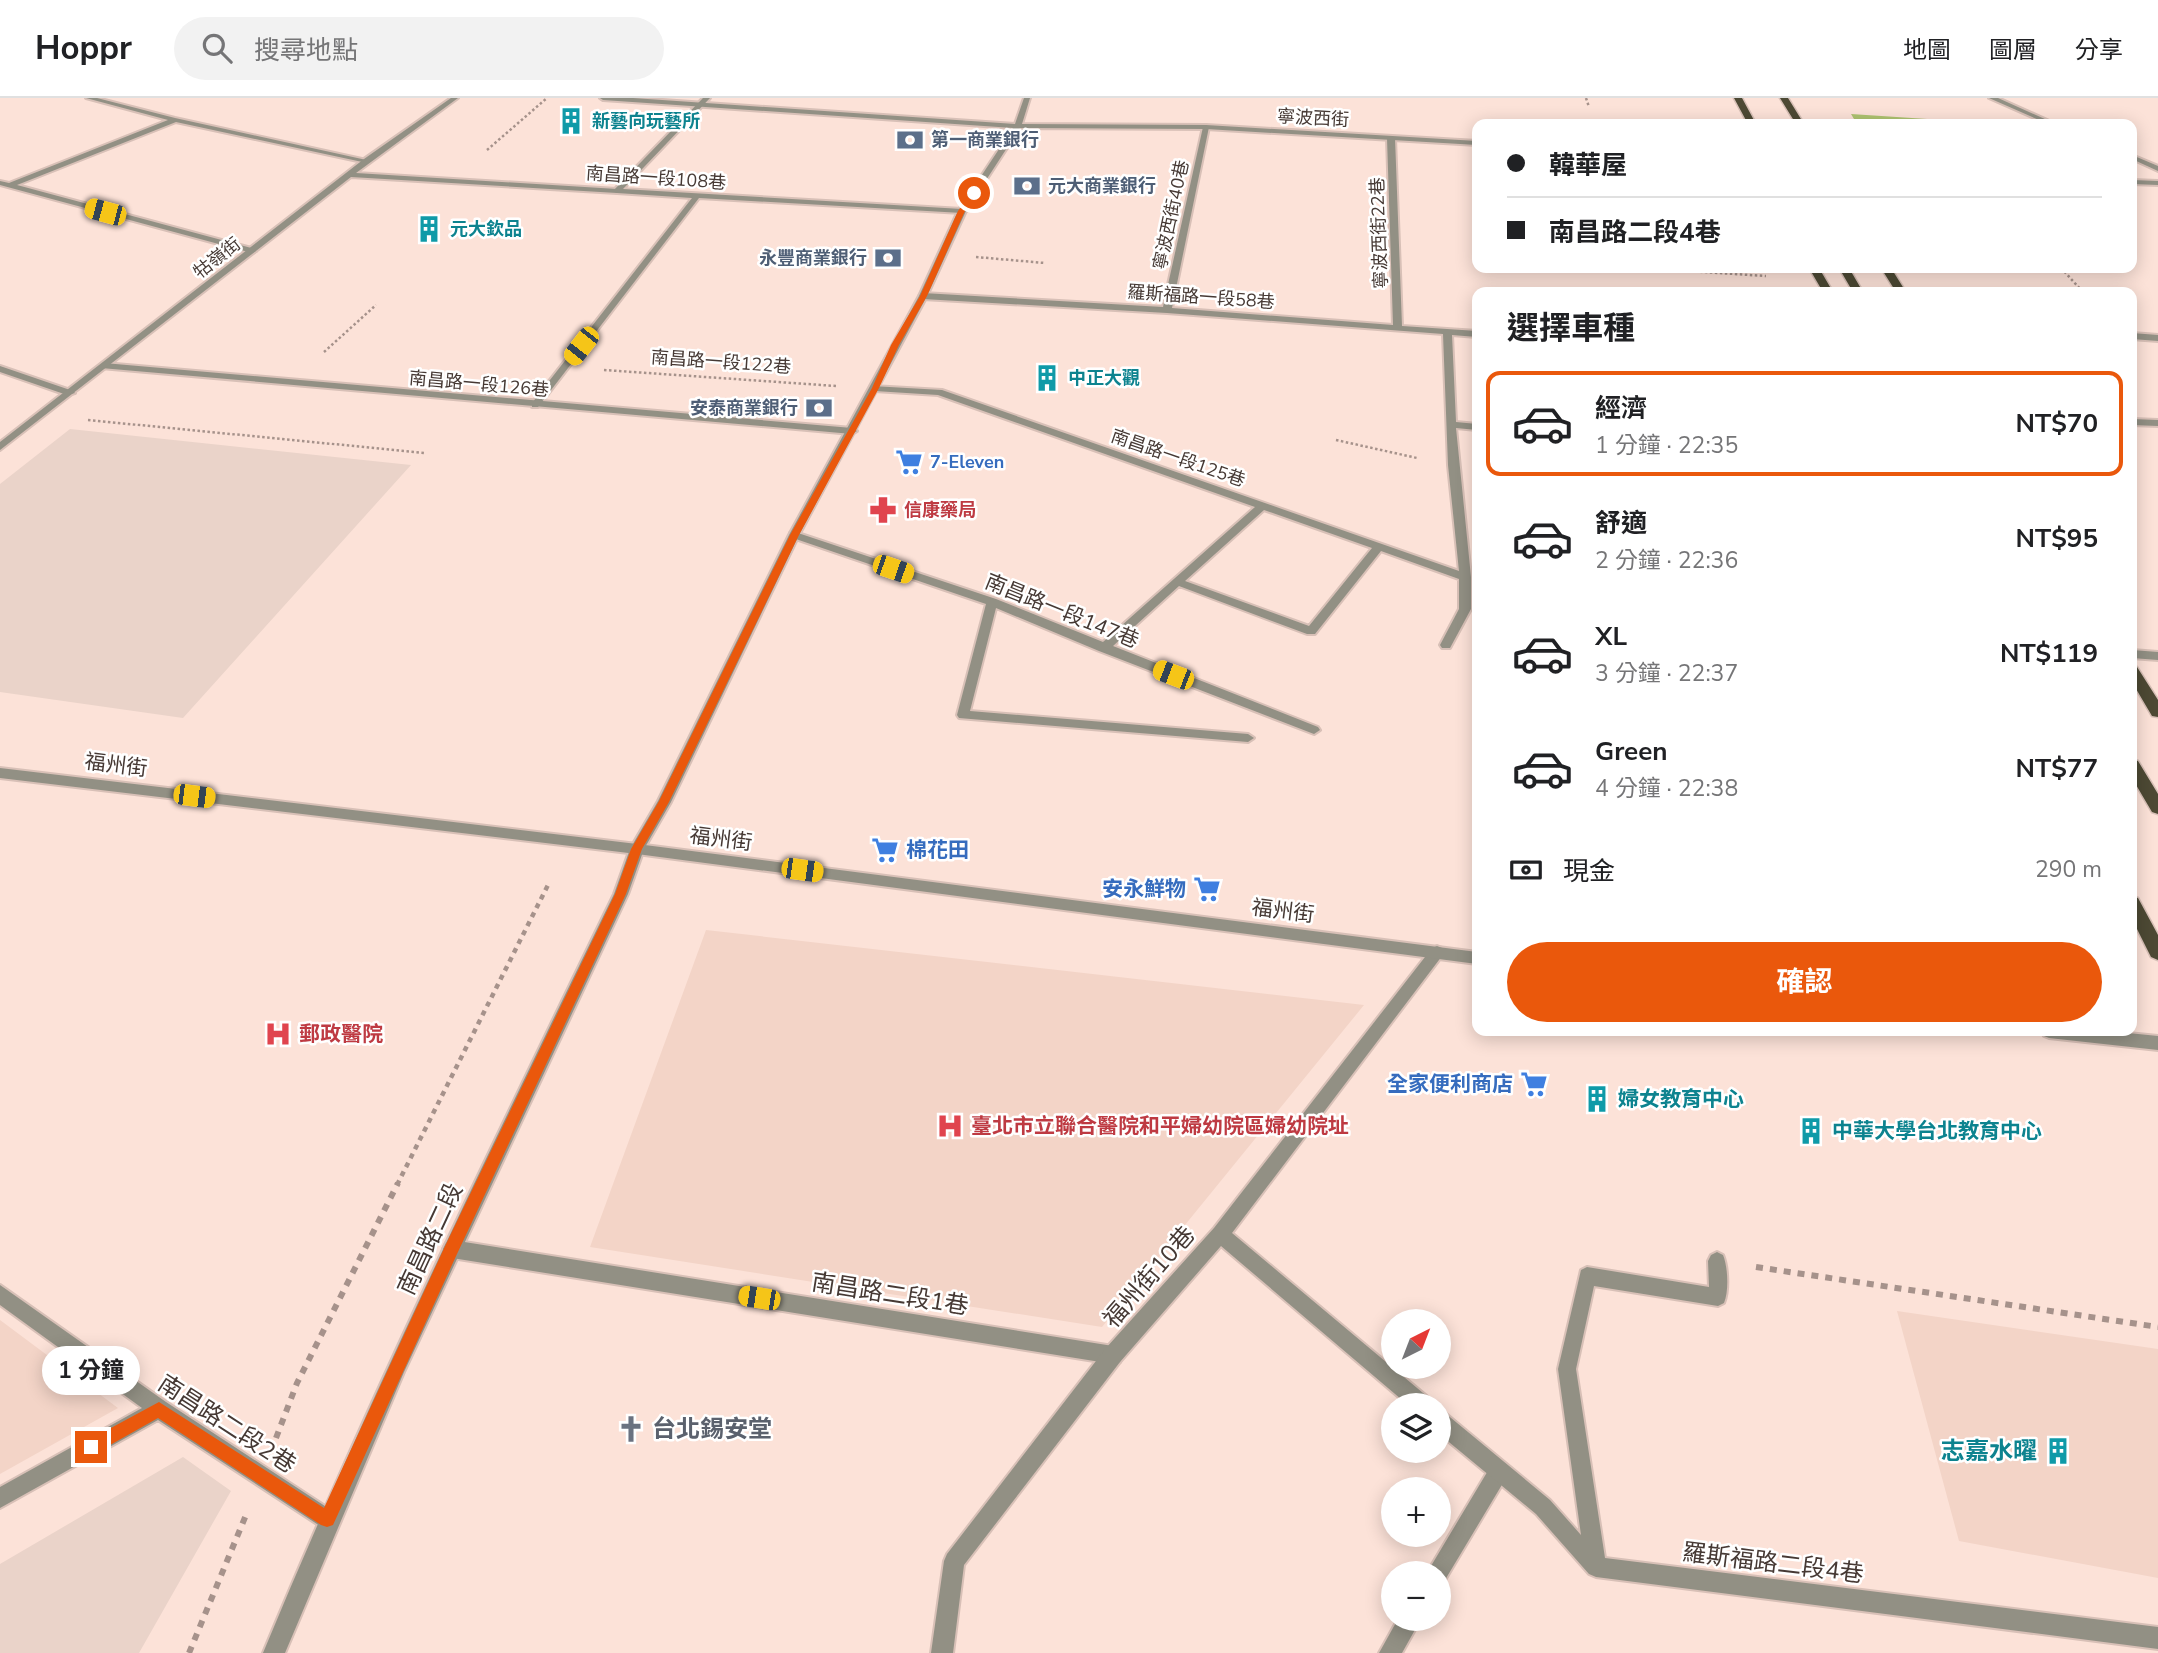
<!DOCTYPE html>
<html lang="zh-TW">
<head>
<meta charset="utf-8">
<style>
	body { margin:0; font-family:"Nunito Sans","Noto Sans TC",sans-serif; background:#f2f2f2; color:#202124; height:100vh; display:flex; flex-direction:column; font-size:26px; white-space:nowrap }
	* { box-sizing:border-box; margin:0 }
	p { font-size:23px; color:#757577 }
	.icon { flex:none; width:38px; height:38px; fill:none; stroke:currentColor; stroke-width:2; stroke-linecap:round; stroke-linejoin:round }
	.map { position:relative; flex:1; overflow:hidden }
	.side { position:absolute; left:1472px; top:189px; width:665px; height:749px; display:flex; flex-direction:column; background:#fff; border-radius:14px; box-shadow:0 4px 18px #0003 }
	.side>* { flex:none }
	.top-card { position:absolute; left:1472px; top:21px; width:665px; height:154px; border-radius:14px; box-shadow:0 4px 18px #0003; display:grid; align-content:center; height:154px; padding:0 35px; background:#fff }
	.needle { width:46px; rotate:42deg }
	.fabs { position:absolute; left:1381px; top:1211px; display:grid; gap:14px }
	.fabs a { display:grid; place-items:center; width:70px; height:70px; border-radius:50%; background:#fff; box-shadow:0 4px 18px #0003; font-size:35px }
	.end { position:absolute; width:32px; height:32px; margin:-16px; border:9px solid #ea580c; background:#fff; box-shadow:0 0 0 4px #fff }
	.from { border-radius:50% }
	.bubble { position:absolute; height:49px; border-radius:24px; background:#fff; box-shadow:0 4px 18px #0003; font-size:23px; font-weight:700; line-height:49px; text-align:center }
	.car { position:absolute; width:21px; height:42px; margin:-21px -10px; border-radius:9px; box-shadow:0 0 5px 2px #0007; background:linear-gradient(#f5c518 24%,#345 0 40%,#f5c518 0 76%,#345 0 86%,#f5c518 0) }
	.top-card b { display:flex; align-items:center; gap:24px; height:66px; font-size:26px }
	.top-card b+b { border-top:2px solid #e0e0e0 }
	.top-card i { width:18px; height:18px; background:#202124 }
	ul { padding:0; list-style:none }
	li { display:flex; align-items:center; gap:21px; height:105px; margin:0 14px 10px; padding:0 21px; border:4px solid transparent; border-radius:14px }
	li div { flex:1 }
	li b { display:block; font-size:26px }
	li em { font-style:normal; font-weight:700 }
	li.selected { border-color:#ea580c }
	li>.icon { width:63px; height:63px; stroke-width:1.5 }
	h2 { padding:0 35px; font-size:32px; line-height:84px }
	.pay { display:flex; align-items:center; gap:18px; height:77px; padding:0 35px; font-size:26px }
	.pay p { margin-inline-start:auto }
	.primary-button { display:flex; gap:14px; margin-top:auto; padding:14px 35px }
	.primary-button a { flex:1; height:80px; border-radius:42px; background:#ea580c; color:#fff; font-size:28px; font-weight:700; line-height:80px; text-align:center }
	header { display:flex; align-items:center; gap:42px; box-sizing:border-box; height:98px; padding:0 35px; background:#fff; border-bottom:2px solid #e0e0e0 }
	header strong { font-size:33px }
	nav { display:flex; gap:38px; margin-inline-start:auto; font-size:24px }
	.search { width:490px; height:63px; background:#f2f2f2; display:flex; align-items:center; gap:18px; box-sizing:border-box; padding:0 24px; border-radius:38px; color:#757577; font-size:26px }
	.map>svg:first-child { display:block }
	.built { fill:#f3d4c7 }
	.industrial { fill:#ead3c9 }
	.green { fill:#aec370 }
	.lines { fill:none; stroke-linecap:round; stroke-linejoin:round }
	.service-casing { stroke:#d8c0b7; stroke-width:4 }
	.pedestrian-casing { stroke:#d8c0b7; stroke-width:4 }
	.minor-casing { stroke:#d8c0b7; stroke-width:4 }
	.tertiary-casing { stroke:#d8c0b7; stroke-width:4 }
	.primary-casing { stroke:#d8c0b7; stroke-width:3 }
	.path-far2 { stroke:#a6928b; stroke-width:2.5; stroke-dasharray:2.5 2.5; stroke-linecap:butt }
	.path-far1 { stroke:#a6928b; stroke-width:4.5; stroke-dasharray:5 5; stroke-linecap:butt }
	.path { stroke:#a6928b; stroke-width:6; stroke-dasharray:7 7; stroke-linecap:butt }
	.service { fill:#929084; fill-rule:evenodd }
	.pedestrian { fill:#929084; fill-rule:evenodd }
	.minor { fill:#929084; fill-rule:evenodd }
	.tertiary { fill:#929084; fill-rule:evenodd }
	.primary { fill:#4d4934; fill-rule:evenodd }
	.route { fill:#ea580c }
	.labels { text-anchor:middle; stroke-width:5; stroke-linejoin:round; paint-order:stroke }
	.far-street-label { font-size:18px; fill:#463934; stroke:#fff }
	.far-culture-label { font-size:18px; font-weight:bold; fill:#0d838f; stroke:#fff; text-anchor:start }
	.far-service-label { font-size:18px; font-weight:bold; fill:#4e5e75; stroke:#fff; text-anchor:start }
	.far-shop-label { font-size:18px; font-weight:bold; fill:#366cbe; stroke:#fff; text-anchor:start }
	.far-health-label { font-size:18px; font-weight:bold; fill:#be3a42; stroke:#fff; text-anchor:start }
	.street-label { font-size:21px; fill:#463934; stroke:#fff }
	.shop-label { font-size:21px; font-weight:bold; fill:#366cbe; stroke:#fff; text-anchor:end }
	.health-label { font-size:21px; font-weight:bold; fill:#be3a42; stroke:#fff; text-anchor:start }
	.culture-label { font-size:21px; font-weight:bold; fill:#0d838f; stroke:#fff; text-anchor:start }
	.near-street-label { font-size:24px; fill:#463934; stroke:#fff }
	.near-worship-label { font-size:24px; font-weight:bold; fill:#5b616d; stroke:#fff; text-anchor:start }
	.near-culture-label { font-size:24px; font-weight:bold; fill:#0d838f; stroke:#fff; text-anchor:end }
</style>
</head>
<body>
<header>
<strong>Hoppr</strong>
<div class="search"><svg class="icon" aria-label="search" viewBox="0 0 24 24"><circle cx="10" cy="10" r="6"/><path d="M15 15l6 6"/></svg>搜尋地點</div>
<nav><a>地圖</a><a>圖層</a><a>分享</a></nav>
</header>
<div class="map">
<svg width="2158" height="1555" viewBox="0 0 2158 1555">
	<rect width="100%" height="100%" fill="#fce2d8"/>
	<path class="built" d="M706 832 1364 907 1102 1229 590 1149Z
		M1897 1213 2158 1251V1480L1959 1443Z
		M0 1222 118 1310 0 1376Z"/>
	<path class="industrial" d="M70 331 411 367 183 620 0 594V386Z
		M183 1359 231 1393 139 1555H0V1466Z"/>
	<path class="green" d="M1851 16 1927 21 1931 26H1857Z"/>
	<g class="lines">
		<defs>
			<path id="service" d="M86 0H97L175 20 371 63 367 65 176 24 17 87 255 151 256 153 252 155 0 87V83L9 85 168 22Z
				M703 0H710L623 91 962 111 966 113 962 115 699 100 538 309H532V305L692 100 617 95 613 93Z
				M1206 27 1209 29 1172 210 1393 227 1387 40 1391 38 1395 40 1402 228 1477 233V239L1452 237 1456 324 1477 326V332L1456 330 1471 479V511L1450 550H1442L1440 547 1459 511V481L1381 453 1315 536H1307L1179 488 1113 548 1318 629 1320 632 1314 636 1099 553 996 510 970 613 1248 636 1254 640 1248 644 959 620 957 617 986 506 790 439V435H798L996 501 1103 544 1255 409 938 297 875 293 872 292V288L942 292 1459 473 1448 367 1443 236 1167 215 923 201 919 198 923 195 1163 209 1203 29ZM1264 412 1372 450 1309 528 1185 483Z
				M2132 235 2158 237V243L2132 241Z
				M0 268 73 293 75 295 67 297 0 274Z
				M2132 321 2158 322V328L2132 327Z
				M2132 552 2158 554V562L2132 560Z
				M452 1142 1113 1248 1120 1250 1122 1257 1120 1264 1113 1266 452 1160 446 1157 443 1151 446 1145Z
				M0 1187 166 1304 334 1414 337 1421 334 1428 327 1431 320 1428 158 1322 0 1410V1389L142 1310 0 1207Z
				M1499 1363 1506 1366 1509 1373 1506 1380 1445 1482 1438 1485V1475H1428L1431 1468 1492 1366Z
				M1398 1521H1421L1402 1555H1379Z"/>
			<path id="pedestrian" d="M104 265 852 330 857 333 852 336 101 270 99 268Z"/>
			<path id="minor" d="M451 0H458L356 75 617 91 621 93 617 95 351 79 0 352V344L364 61Z
				M600 0H633L1015 26 1024 0H1030L1022 26 1206 27 1477 43V47L1206 31 1020 30 966 113 927 198 799 437 671 704 644 751 628 796 404 1274 285 1555H263C370 1297 492 1047 614 796L630 751 658 703 789 437 919 198 958 113 1013 30 603 2Z
				M2132 82 2158 83V87L2132 86Z
				M1437 848 1442 850 1444 854 1442 858 1232 1135 1429 1300 1431 1307H1408L1221 1148 1120 1264 964 1467 953 1555H931L944 1463 947 1456 1106 1250 1214 1130 1432 850Z
				M1717 1154 1723 1157C1728 1169 1729 1193 1724 1205L1718 1208 1594 1188 1576 1271 1605 1460 2158 1529V1551L1596 1479 1589 1476 1536 1416 1438 1335V1313L1445 1315 1550 1402 1581 1437 1558 1271 1581 1172 1587 1169 1709 1189 1708 1163 1711 1157Z"/>
			<path id="tertiary" d="M1989 0H1998L2056 26H2048Z
				M2132 57 2158 68V73L2132 61Z
				M0 670 637 746 1477 854V866L637 756 0 680Z
				M2041 933H2108L2158 938V952L2049 940 2044 938Z"/>
			<path id="primary" d="M1734 0H1742L1756 26H1748Z
				M1780 0H1788L1804 26H1796Z
				M1809 170H1819L1833 194H1823Z
				M1839 170H1849L1863 194H1853Z
				M1881 170H1891L1906 194H1896Z
				M2132 568 2137 569 2158 602V619L2152 618 2132 584Z
				M2132 661 2138 663 2158 696V716L2152 714 2132 680Z
				M2132 798 2138 800 2158 837V862L2151 859 2132 821Z"/>
		</defs>
		<use href="#service" class="service-casing"/>
		<use href="#pedestrian" class="pedestrian-casing"/>
		<use href="#minor" class="minor-casing"/>
		<use href="#tertiary" class="tertiary-casing"/>
		<use href="#primary" class="primary-casing"/>
		<path class="path-far2" d="M1586 0 1589 9
			M1848 26H1854
			M487 52 547 0
			M976 159 1045 165
			M1640 170 1766 178
			M2061 170 2083 194
			M324 254 376 207
			M604 272 836 288
			M88 322 425 355
			M1336 342 1417 360"/>
		<path class="path-far1" d="M397 1087 548 787"/>
		<path class="path" d="M1756 1169 2158 1229
			M276 1340 297 1285 398 1085
			M189 1555 246 1417"/>
		<use href="#service" class="service"/>
		<use href="#pedestrian" class="pedestrian"/>
		<use href="#minor" class="minor"/>
		<use href="#tertiary" class="tertiary"/>
		<use href="#primary" class="primary"/>
	</g>
	<path class="route" d="M972 94 977 95 965 113 927 198 899 247 879 290 799 437 669 704 642 751 626 796 457 1156 333 1427 327 1429 321 1427 158 1320 96 1355 91 1357 85 1355 83 1349 85 1344 159 1304 324 1410 446 1146 615 796 631 751 659 703 790 437 872 290 891 247 920 198 958 113Z"/>
	<defs>
		<symbol id="building-bare" viewBox="-9 -9 18 18"><path d="M-4-6H4V6H1V3H-1V6H-4ZM-2.5-4.3h1.7v1.8h-1.7ZM.8-4.3h1.7v1.8H.8ZM-2.5-1h1.7V.8h-1.7ZM.8-1h1.7V.8H.8Z" fill="#0f9aa8" stroke="#fff" stroke-width="2.5" paint-order="stroke"/></symbol>
		<symbol id="bank-bare" viewBox="-9 -9 18 18"><path d="M-6-4H6V4H-6ZM0-2.3a2.3 2.3 0 1 0 0 4.6a2.3 2.3 0 1 0 0-4.6Z" fill="#5c6f8a" stroke="#fff" stroke-width="2.5" paint-order="stroke"/></symbol>
		<symbol id="supermarket-bare" viewBox="-9 -9 18 18"><path d="M-6-5.5h2.5l.6 2H6L4.5 2H-2.5L-4.4-4H-6ZM-1.5 3.2a1.3 1.3 0 1 0 .1 0ZM3 3.2a1.3 1.3 0 1 0 .1 0Z" fill="#3f7fe0" stroke="#fff" stroke-width="2.5" paint-order="stroke"/></symbol>
		<symbol id="pharmacy-bare" viewBox="-9 -9 18 18"><path d="M-2-6h4v4h4v4h-4v4h-4v-4h-4v-4h4Z" fill="#e0444e" stroke="#fff" stroke-width="2.5" paint-order="stroke"/></symbol>
		<symbol id="hospital-bare" viewBox="-9 -9 18 18"><path d="M-5-5h3v3.5h4V-5h3V5h-3V1.5h-4V5h-3Z" fill="#e0444e" stroke="#fff" stroke-width="2.5" paint-order="stroke"/></symbol>
		<symbol id="church-bare" viewBox="-9 -9 18 18"><path d="M-1.2-6h2.4v3.5h3.3v2.4h-3.3V6h-2.4V-.1h-3.3v-2.4h3.3Z" fill="#6b7280" stroke="#fff" stroke-width="2.5" paint-order="stroke"/></symbol>
	</defs>
	<g fill-rule="evenodd">
		<use href="#building-bare" x="552" y="4" width="38" height="38"/>
		<use href="#bank-bare" x="891" y="23" width="38" height="38"/>
		<use href="#bank-bare" x="1008" y="69" width="38" height="38"/>
		<use href="#building-bare" x="410" y="112" width="38" height="38"/>
		<use href="#bank-bare" x="869" y="141" width="38" height="38"/>
		<use href="#building-bare" x="1028" y="261" width="38" height="38"/>
		<use href="#bank-bare" x="800" y="291" width="38" height="38"/>
		<use href="#supermarket-bare" x="890" y="345" width="38" height="38"/>
		<use href="#pharmacy-bare" x="864" y="393" width="38" height="38"/>
		<use href="#supermarket-bare" x="866" y="733" width="38" height="38"/>
		<use href="#supermarket-bare" x="1188" y="772" width="38" height="38"/>
		<use href="#hospital-bare" x="259" y="917" width="38" height="38"/>
		<use href="#supermarket-bare" x="1515" y="967" width="38" height="38"/>
		<use href="#building-bare" x="1578" y="982" width="38" height="38"/>
		<use href="#hospital-bare" x="931" y="1009" width="38" height="38"/>
		<use href="#building-bare" x="1792" y="1014" width="38" height="38"/>
		<use href="#church-bare" x="612" y="1312" width="38" height="38"/>
		<use href="#building-bare" x="2039" y="1334" width="38" height="38"/>
	</g>
	<g class="labels">
		<g class="far-street-label">
			<text transform="translate(1313 20) rotate(3)" y="6">寧波西街</text>
			<text transform="translate(656 80) rotate(4)" y="6">南昌路一段108巷</text>
			<text transform="translate(1171 117) rotate(-78)" y="6">寧波西街40巷</text>
			<text transform="translate(1379 135) rotate(-92)" y="6">寧波西街22巷</text>
			<text transform="translate(217 160) rotate(-38)" y="6">牯嶺街</text>
			<text transform="translate(1201 199) rotate(4)" y="6">羅斯福路一段58巷</text>
			<text transform="translate(721 264) rotate(4)" y="6">南昌路一段122巷</text>
			<text transform="translate(479 286) rotate(5)" y="6">南昌路一段126巷</text>
			<text transform="translate(1178 360) rotate(19)" y="6">南昌路一段125巷</text>
		</g>
		<g class="far-culture-label">
			<text x="592" y="29">新藝向玩藝所</text>
			<text x="450" y="137">元大欽品</text>
			<text x="1068" y="286">中正大觀</text>
		</g>
		<g class="far-service-label">
			<text x="931" y="48">第一商業銀行</text>
			<text x="1048" y="94">元大商業銀行</text>
			<text x="867" y="166" text-anchor="end">永豐商業銀行</text>
			<text x="798" y="316" text-anchor="end">安泰商業銀行</text>
		</g>
		<g class="far-shop-label">
			<text x="930" y="370">7-Eleven</text>
		</g>
		<g class="far-health-label">
			<text x="904" y="418">信康藥局</text>
		</g>
		<g class="street-label">
			<text transform="translate(1062 513) rotate(22)" y="7">南昌路一段147巷</text>
			<text transform="translate(116 667) rotate(7)" y="7">福州街</text>
			<text transform="translate(721 741) rotate(7)" y="7">福州街</text>
			<text transform="translate(1283 813) rotate(7)" y="7">福州街</text>
		</g>
		<g class="shop-label">
			<text x="906" y="759" text-anchor="start">棉花田</text>
			<text x="1186" y="798">安永鮮物</text>
			<text x="1513" y="993">全家便利商店</text>
		</g>
		<g class="health-label">
			<text x="299" y="943">郵政醫院</text>
			<text x="971" y="1035">臺北市立聯合醫院和平婦幼院區婦幼院址</text>
		</g>
		<g class="culture-label">
			<text x="1618" y="1008">婦女教育中心</text>
			<text x="1832" y="1040">中華大學台北教育中心</text>
		</g>
		<g class="near-street-label">
			<text transform="translate(430 1141) rotate(-65)" y="8">南昌路二段</text>
			<text transform="translate(1149 1179) rotate(-49)" y="8">福州街10巷</text>
			<text transform="translate(890 1196) rotate(9)" y="8">南昌路二段1巷</text>
			<text transform="translate(227 1326) rotate(33)" y="8">南昌路二段2巷</text>
			<text transform="translate(1773 1465) rotate(7)" y="8">羅斯福路二段4巷</text>
		</g>
		<g class="near-worship-label">
			<text x="652" y="1339">台北錫安堂</text>
		</g>
		<g class="near-culture-label">
			<text x="2037" y="1361">志嘉水曜</text>
		</g>
	</g>
</svg>
<div class="fabs">
<a><svg class="needle" viewBox="-14 -14 28 28"><path d="M0-13l5 13h-10z" fill="#e53935"/><path d="M0 13l5-13h-10z" fill="#757577"/></svg></a>
<a><svg class="icon" aria-label="layers" viewBox="0 0 24 24"><path d="M12 4l9 5-9 5-9-5zM3 14l9 5 9-5"/></svg></a>
<a>+</a>
<a>−</a>
</div>
<i class="end from" style="left:974px;top:95px"></i>
<i class="end" style="left:91px;top:1349px"></i>
<div class="bubble" style="left:42px;top:1248px;width:98px">1 分鐘</div>
<i class="car" style="left:105px;top:114px;rotate:285deg"></i>
<i class="car" style="left:581px;top:248px;rotate:218deg"></i>
<i class="car" style="left:893px;top:471px;rotate:109deg"></i>
<i class="car" style="left:1173px;top:577px;rotate:291deg"></i>
<i class="car" style="left:194px;top:698px;rotate:97deg"></i>
<i class="car" style="left:802px;top:772px;rotate:98deg"></i>
<i class="car" style="left:759px;top:1200px;rotate:279deg"></i>
<div class="top-card">
<b><i class="from"></i>韓華屋</b>
<b><i></i>南昌路二段4巷</b>
</div>
<section class="side">
<h2>選擇車種</h2>
<ul>
<li class="selected"><svg class="icon" aria-label="car" viewBox="0 0 24 24"><path d="M5 17H2v-5l4-1 3-4h7l3 4 3 1v5h-3M9 17h6M6 11h13"/><circle cx="7" cy="17" r="2"/><circle cx="17" cy="17" r="2"/></svg><div><b>經濟</b><p>1 分鐘 · 22:35</p></div><em>NT$70</em></li>
<li><svg class="icon" aria-label="car" viewBox="0 0 24 24"><path d="M5 17H2v-5l4-1 3-4h7l3 4 3 1v5h-3M9 17h6M6 11h13"/><circle cx="7" cy="17" r="2"/><circle cx="17" cy="17" r="2"/></svg><div><b>舒適</b><p>2 分鐘 · 22:36</p></div><em>NT$95</em></li>
<li><svg class="icon" aria-label="car" viewBox="0 0 24 24"><path d="M5 17H2v-5l4-1 3-4h7l3 4 3 1v5h-3M9 17h6M6 11h13"/><circle cx="7" cy="17" r="2"/><circle cx="17" cy="17" r="2"/></svg><div><b>XL</b><p>3 分鐘 · 22:37</p></div><em>NT$119</em></li>
<li><svg class="icon" aria-label="car" viewBox="0 0 24 24"><path d="M5 17H2v-5l4-1 3-4h7l3 4 3 1v5h-3M9 17h6M6 11h13"/><circle cx="7" cy="17" r="2"/><circle cx="17" cy="17" r="2"/></svg><div><b>Green</b><p>4 分鐘 · 22:38</p></div><em>NT$77</em></li>
</ul>
<div class="pay"><svg class="icon" aria-label="cash" viewBox="0 0 24 24"><path d="M3 7h18v10H3z"/><circle cx="12" cy="12" r="2"/></svg>現金<p>290 m</p></div>
<div class="primary-button"><a>確認</a></div>
</section>
</div>
</body>
</html>
